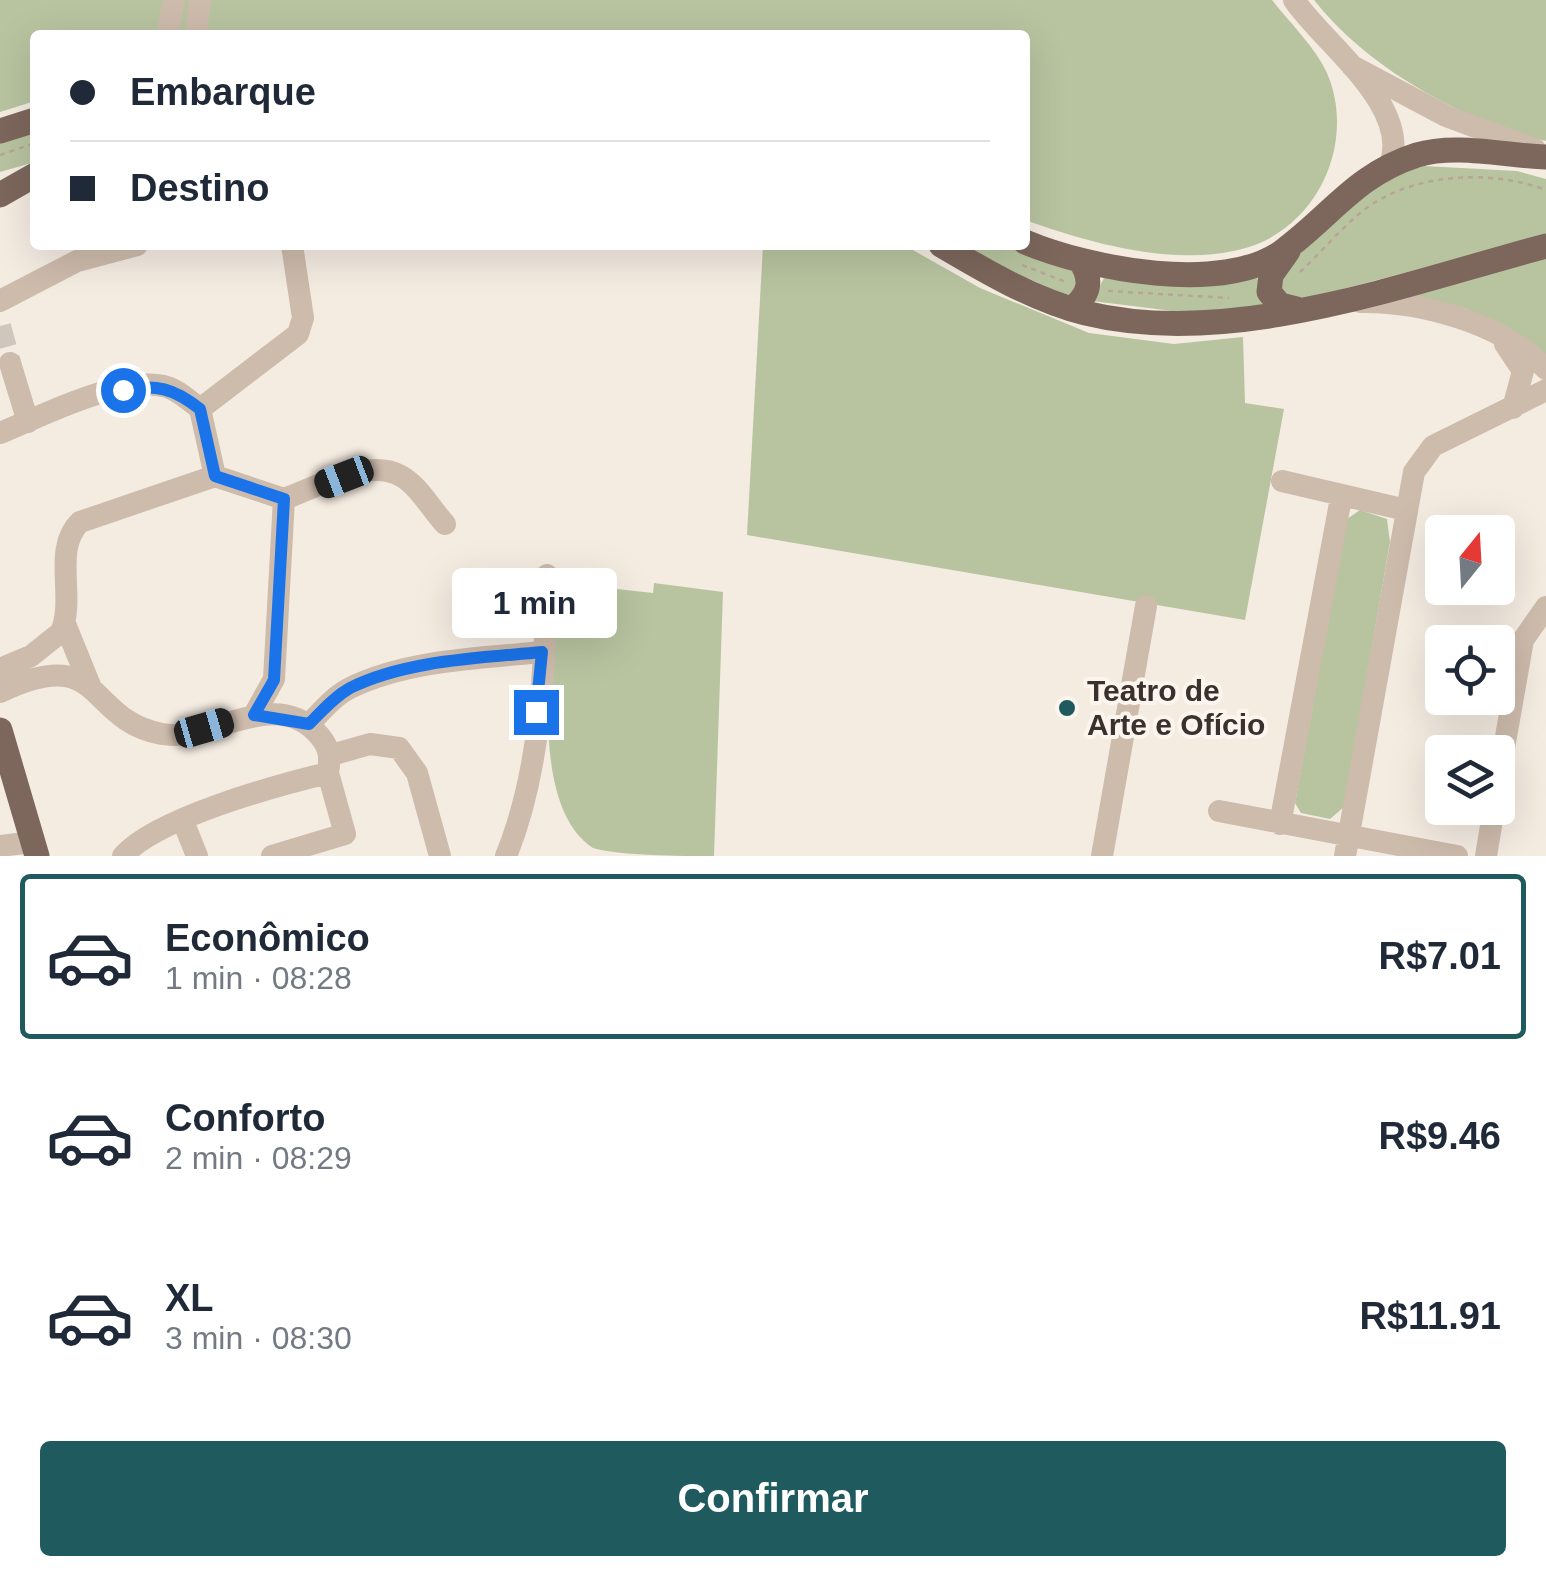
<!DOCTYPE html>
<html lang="pt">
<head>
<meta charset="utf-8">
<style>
	body { margin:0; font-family:Helvetica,sans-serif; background:#f6f6f7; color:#1f2937; height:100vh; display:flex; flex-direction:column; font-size:38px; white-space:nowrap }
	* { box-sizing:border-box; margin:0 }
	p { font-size:32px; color:#747a83 }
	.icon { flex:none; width:55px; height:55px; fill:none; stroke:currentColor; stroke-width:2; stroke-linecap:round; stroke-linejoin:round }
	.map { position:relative; height:856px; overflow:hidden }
	.panel { display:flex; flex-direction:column; background:#fff; flex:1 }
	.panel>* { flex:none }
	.top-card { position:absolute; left:30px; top:30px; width:1000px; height:220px; border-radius:10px; box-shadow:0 10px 40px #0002; display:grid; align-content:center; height:220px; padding:0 40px; background:#fff }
	.needle { width:65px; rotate:18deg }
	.fabs { position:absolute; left:1425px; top:515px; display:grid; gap:20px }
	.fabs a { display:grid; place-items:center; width:90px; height:90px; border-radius:10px; background:#fff; box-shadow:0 10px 40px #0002; font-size:50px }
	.end { position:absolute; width:45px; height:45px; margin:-22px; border:12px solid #1a73e8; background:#fff; box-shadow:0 0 0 5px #fff }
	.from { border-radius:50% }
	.bubble { position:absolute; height:70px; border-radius:10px; background:#fff; box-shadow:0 10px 40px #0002; font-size:32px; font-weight:800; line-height:70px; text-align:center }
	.car { position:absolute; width:30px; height:60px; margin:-30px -15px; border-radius:12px; box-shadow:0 0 8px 2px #0007; background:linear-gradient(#222 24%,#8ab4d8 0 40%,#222 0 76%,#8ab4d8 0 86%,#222 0) }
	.top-card b { display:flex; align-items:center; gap:35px; height:95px; font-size:38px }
	.top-card b+b { border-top:2px solid #e0e1e3 }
	.top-card i { width:25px; height:25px; background:#1f2937 }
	ul { padding:18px 0 0; list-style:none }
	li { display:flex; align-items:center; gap:30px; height:165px; margin:0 20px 15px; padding:0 20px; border:5px solid transparent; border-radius:10px }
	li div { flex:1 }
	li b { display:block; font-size:38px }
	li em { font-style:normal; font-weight:800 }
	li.active { border-color:#1f5a5e }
	li>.icon { width:90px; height:90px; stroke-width:1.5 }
	.action { display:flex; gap:20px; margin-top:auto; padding:20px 40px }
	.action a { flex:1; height:115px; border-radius:10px; background:#1f5a5e; color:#fff; font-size:40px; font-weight:800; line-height:115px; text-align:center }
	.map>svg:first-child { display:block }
	.green { fill:#b8c4a0 }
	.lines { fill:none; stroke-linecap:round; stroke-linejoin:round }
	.minor-tunnel { stroke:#cfc6bd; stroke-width:22; stroke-dasharray:22 11; stroke-linecap:butt }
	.path { stroke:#b9a596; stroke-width:2.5; stroke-dasharray:5 5; stroke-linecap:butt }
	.minor { stroke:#cdbbac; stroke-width:22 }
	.major { stroke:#7d675c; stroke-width:25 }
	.route { stroke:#1a73e8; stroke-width:12 }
	.poi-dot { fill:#1f5a5e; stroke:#fbf5ee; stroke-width:4 }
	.labels { text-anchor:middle; stroke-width:8; stroke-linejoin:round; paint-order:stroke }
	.poi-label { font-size:30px; font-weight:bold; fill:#3b302b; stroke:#fbf5ee; text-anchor:start }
</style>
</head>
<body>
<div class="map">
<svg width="1546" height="856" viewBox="0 0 1546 856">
	<rect width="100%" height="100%" fill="#f4ebe1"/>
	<path class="green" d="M0 0H1272C1290 23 1315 47 1327 73 1357 143 1317 230 1242 249 1173 267 1090 243 1025 220V35H35V101L0 112Z
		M1314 0H1546V141C1463 121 1367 68 1314 0Z
		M35 131V162L0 172V143Z
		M1424 166 1517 171 1546 179V236L1304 299 1280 295V275C1321 232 1365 183 1424 166Z
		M763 245H904L980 288 1089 333 1174 344 1243 337 1245 403 1284 409 1245 620 747 535Z
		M955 245H1007L1079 272 1071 298Z
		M1546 254V356L1467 309 1399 292Z
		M1257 276 1264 307 1189 313 1092 301 1104 278Z
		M1360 510 1387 519 1390 542 1344 807 1330 819 1301 813 1295 803 1347 519Z
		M560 570 591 573 590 586 653 593 654 583 723 592 714 856C679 856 623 856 593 848 525 804 552 637 560 570Z"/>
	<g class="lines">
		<path class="minor-tunnel" d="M0 326 10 363"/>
		<path class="path" d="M0 155 35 143
			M1022 265 1066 282
			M1300 272C1324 250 1346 221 1374 203 1422 173 1493 170 1546 190
			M1108 291 1229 298"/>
		<path class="minor" d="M1294 0C1324 44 1412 106 1390 165
			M167 35 174 0
			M196 35 200 0
			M1352 66 1446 116 1535 149
			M0 301 77 261 137 245
			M1360 302C1420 301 1503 323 1546 369
			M1505 344 1523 371 1513 408
			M10 363 28 422
			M200 409 298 334 303 318 292 245
			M0 433C42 416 122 374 167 387 179 391 190 401 200 409L215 476
			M1282 481 1406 510
			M284 499C315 488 368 457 401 476 419 486 431 509 445 524
			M65 624 91 688
			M0 669 31 656 61 632C76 598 52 549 80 522L215 476 284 499 274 679 254 715
			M0 692C105 642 85 720 162 734 210 743 272 687 316 732 329 745 331 755 328 773 278 785 156 818 123 856
			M309 724C322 711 334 696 350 688 407 660 481 658 543 652
			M331 755 370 744 399 748 417 773 440 856
			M1498 782 1523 640 1546 607
			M1219 811 1457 856
			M183 821 197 856
			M1280 824 1341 498
			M0 846 32 842
			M272 856 345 834 328 773
			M506 856C541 771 545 666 547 575
			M1102 856 1146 606
			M1345 856 1414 472 1433 446 1546 390
			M1486 856 1494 808"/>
		<path class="major" d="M0 131 35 120
			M0 195 35 175
			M1025 242C1089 269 1223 295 1283 251 1332 215 1355 175 1417 155 1456 143 1506 156 1546 157
			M941 245C985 271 1034 300 1085 313 1231 349 1404 284 1546 246
			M1288 251 1271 275 1269 292 1280 305 1296 309
			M1072 309C1090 294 1093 280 1080 260
			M0 730 37 856"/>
	</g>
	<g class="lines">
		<path class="route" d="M123 390C157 384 173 388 200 409L215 476 284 499 274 680 254 715 309 724C322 711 334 697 350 688 406 660 481 658 542 652L536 712"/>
	</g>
	<circle class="poi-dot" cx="1067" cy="708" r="10"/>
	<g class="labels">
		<g class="poi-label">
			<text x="1087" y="701">Teatro de<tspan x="1087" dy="34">Arte e Ofício</tspan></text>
		</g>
	</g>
</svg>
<div class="fabs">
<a><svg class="needle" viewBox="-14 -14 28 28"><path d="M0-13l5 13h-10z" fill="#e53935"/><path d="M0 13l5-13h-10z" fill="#747a83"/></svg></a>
<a><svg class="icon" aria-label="locate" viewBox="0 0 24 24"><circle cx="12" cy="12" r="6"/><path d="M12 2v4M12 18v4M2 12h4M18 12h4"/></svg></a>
<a><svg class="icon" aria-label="layers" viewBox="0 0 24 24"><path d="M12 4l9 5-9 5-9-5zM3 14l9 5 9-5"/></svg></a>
</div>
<i class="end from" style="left:123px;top:390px"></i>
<i class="end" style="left:536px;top:712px"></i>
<div class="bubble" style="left:452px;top:568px;width:165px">1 min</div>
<i class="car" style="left:344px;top:477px;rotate:249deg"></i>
<i class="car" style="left:204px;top:728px;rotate:74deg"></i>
<div class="top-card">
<b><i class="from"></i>Embarque</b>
<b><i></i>Destino</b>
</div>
</div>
<section class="panel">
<ul>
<li class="active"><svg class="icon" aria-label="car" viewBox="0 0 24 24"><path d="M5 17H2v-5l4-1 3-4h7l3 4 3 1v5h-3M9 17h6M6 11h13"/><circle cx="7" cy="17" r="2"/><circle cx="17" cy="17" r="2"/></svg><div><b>Econômico</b><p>1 min · 08:28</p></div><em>R$7.01</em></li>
<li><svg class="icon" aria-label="car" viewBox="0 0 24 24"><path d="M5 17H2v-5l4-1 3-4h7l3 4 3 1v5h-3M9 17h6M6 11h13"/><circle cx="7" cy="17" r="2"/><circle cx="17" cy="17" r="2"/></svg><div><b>Conforto</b><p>2 min · 08:29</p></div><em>R$9.46</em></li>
<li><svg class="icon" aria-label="car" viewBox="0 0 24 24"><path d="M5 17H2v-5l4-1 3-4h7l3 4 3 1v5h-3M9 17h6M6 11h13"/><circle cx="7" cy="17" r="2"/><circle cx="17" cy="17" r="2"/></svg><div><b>XL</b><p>3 min · 08:30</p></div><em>R$11.91</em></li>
</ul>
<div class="action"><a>Confirmar</a></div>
</section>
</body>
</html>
